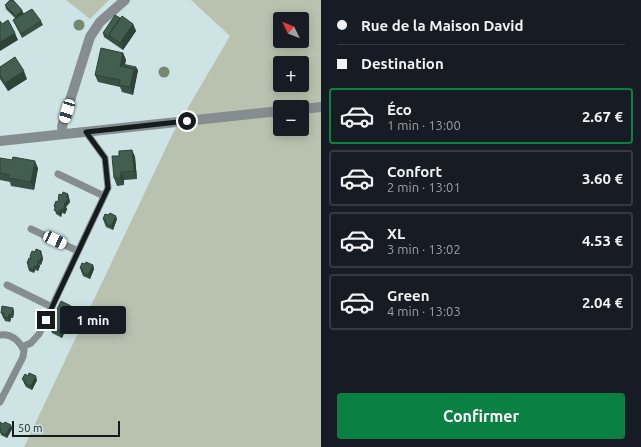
<!DOCTYPE html>
<html lang="fr">
<head>
<meta charset="utf-8">
<style>
	body { margin:0; font-family:Ubuntu,sans-serif; background:#242831; color:#f1f3f6; height:100vh; display:flex; flex-direction:column; font-size:15px; white-space:nowrap }
	* { box-sizing:border-box; margin:0 }
	p { font-size:13px; color:#9ea1a6 }
	.icon { flex:none; width:22px; height:22px; fill:none; stroke:currentColor; stroke-width:2; stroke-linecap:round; stroke-linejoin:round }
	.map { position:relative; flex:1; overflow:hidden }
	.sheet { display:flex; flex-direction:column; background:#171b24; width:320px }
	.sheet>* { flex:none }
	.hud { display:grid; align-content:center; height:88px; padding:0 16px; background:#171b24 }
	.needle { width:26px; rotate:313deg }
	.buttons { position:absolute; left:273px; top:12px; display:grid; gap:8px }
	.buttons a { display:grid; place-items:center; width:36px; height:36px; border-radius:4px; background:#171b24; box-shadow:0 2px 10px #0003; font-size:20px }
	.scale { position:absolute; left:12px; bottom:10px; width:108px; box-sizing:border-box; padding-left:4px; border:2px solid #141c1c; border-top:0; font-size:11px; line-height:14px; white-space:nowrap; color:#141c1c; -webkit-text-stroke:3px #cee4e4; paint-order:stroke }
	.end { position:absolute; width:18px; height:18px; margin:-9px; border:5px solid #141c1c; background:#fff; box-shadow:0 0 0 2px #fff }
	.from { border-radius:50% }
	.bubble { position:absolute; height:28px; border-radius:4px; background:#171b24; box-shadow:0 2px 10px #0003; font-size:13px; font-weight:600; line-height:28px; text-align:center }
	.car { position:absolute; width:12px; height:24px; margin:-12px -6px; border-radius:5px; box-shadow:0 0 3px 1px #0007; background:linear-gradient(#fff 24%,#345 0 40%,#fff 0 76%,#345 0 86%,#fff 0) }
	.hud b { display:flex; align-items:center; gap:14px; height:38px; font-size:15px }
	.hud b+b { border-top:1px solid #363941 }
	.hud i { width:10px; height:10px; background:#f1f3f6 }
	ul { padding:0; list-style:none }
	li { display:flex; align-items:center; gap:12px; height:56px; margin:0 8px 6px; padding:0 8px; border:2px solid #363941; border-radius:4px }
	li div { flex:1 }
	li b { display:block; font-size:15px }
	li em { font-style:normal; font-weight:600 }
	li.active { border-color:#0b8043 }
	li>.icon { width:36px; height:36px; stroke-width:1.5 }
	.primary-button { display:flex; gap:8px; margin-top:auto; padding:8px 16px }
	.primary-button a { flex:1; height:46px; border-radius:4px; background:#0b8043; color:#fff; font-size:16px; font-weight:600; line-height:46px; text-align:center }
	main { display:flex; flex:1; min-height:0 }
	.map>svg:first-child { display:block }
	.green { fill:#b8c2af; fill-rule:evenodd }
	.lines { fill:none; stroke-linecap:round; stroke-linejoin:round }
	.service { stroke:#858d91; stroke-width:7 }
	.minor { stroke:#858d91; stroke-width:10 }
	.tertiary { stroke:#858d91; stroke-width:10 }
	.tree { fill:#758971 }
	.wall { fill:#395145 }
	.shaded-wall { fill:#2e4238 }
	.building { fill:#425e50; stroke:#2e4238 }
	.route { stroke:#141c1c; stroke-width:5 }
</style>
</head>
<body>
<main>
<div class="map">
<svg width="321" height="447" viewBox="0 0 321 447">
	<rect width="100%" height="100%" fill="#cee4e4"/>
	<path class="green" d="M66 0H109L90 19Z
		M191 0H321V447H24L173 133 230 36ZM280 19H302V41H280ZM280 63H302V85H280ZM280 107H302V129H280Z"/>
	<g class="lines">
		<path class="service" d="M58 174 104 196
			M31 229 78 251
			M7 285 52 307
			M0 335C11 333 19 341 24 350L23 357 0 402
			M22 347 31 343 39 334 108 188 105 158 86 132"/>
		<path class="minor" d="M63 134 62 126 90 37 100 22 125 0"/>
		<path class="tertiary" d="M302 109 321 107
			M0 141 280 111"/>
	</g>
	<g class="tree">
		<circle cx="79" cy="25" r="5.5"/>
		<circle cx="164" cy="72" r="5.5"/>
	</g>
	<path class="wall" d="M5 5 24 14 41 21 43 25 22 38 13 20 15 18 6 9Z
		M120 18 133 24 136 31 123 50 104 37 103 33Z
		M123 53 126 60 125 65 138 70 133 95 122 92 120 87 98 82 95 75Z
		M0 67 27 79 8 91 0 79Z
		M132 150 135 157 137 179 124 180V185L117 186 114 178 119 156Z
		M0 158 38 168 34 190 11 186 10 182 0 180Z
		M68 194 70 202 66 207 67 209 65 214 62 213 61 217 56 214 54 206 58 202 62 195Z
		M103 219H117L113 230 106 227Z
		M41 251 43 259 41 265 39 264 40 266 38 271 35 270 34 273 29 271 27 263 31 259 35 252Z
		M85 264 93 265 94 269 90 279 83 276 80 268Z
		M13 308 14 312 13 318H11L10 322 5 321 1 313Z
		M73 313 62 338 52 333 49 326Z
		M22 379 37 380 32 390 26 387Z
		M0 422 3 424 11 425 12 429 7 438 1 435 0 432Z"/>
	<path class="shaded-wall" d="M22 10 24 14 17 20 16 16Z
		M133 24 136 31 123 50 120 43Z
		M15 33 18 40 0 51V42Z
		M123 53 126 60 123 70 120 66Z
		M136 67 138 70 133 95 130 87 134 69Z
		M24 71 27 79 8 91 5 83Z
		M132 150 135 157 137 179 134 171Z
		M35 161 38 168 34 190 31 182Z
		M121 172 124 180V185L121 178Z
		M68 194 70 202 66 207 67 209 65 214 63 210 64 204Z
		M61 209 62 213 61 217 59 213Z
		M116 216 117 219 113 230 111 226Z
		M41 251 43 259 41 265 40 261V254Z
		M38 260 40 266 38 271 36 267Z
		M93 265 94 269 90 279 88 275Z
		M34 266 35 270 34 273 33 270Z
		M71 306 73 313 62 338 59 331Z
		M13 308 14 312 13 318 12 315Z
		M9 314 11 318 10 322 8 318Z
		M36 376 37 380 32 390 31 386Z
		M11 425 12 429 7 438 6 435Z"/>
	<path class="building" d="M10 0H13L22 10 16 16 5 5Z
		M32 9 41 21 21 34 13 20Z
		M115 15 120 18 109 35 110 38 103 33Z
		M122 16 133 24 120 43 109 35Z
		M8 20 15 33 0 42V21L2 24Z
		M101 48 123 53 120 66 134 69 130 87 119 85 120 80 95 75Z
		M15 57 24 71 5 83 0 75V67Z
		M122 64 136 67 135 73 134 69 122 66Z
		M132 150 134 171 121 172V178H114L112 156H119V151Z
		M13 157 35 161 31 182 9 178V175L0 173V158L12 160Z
		M63 192 68 194 66 197 69 198 64 204 65 205 63 210 61 209 59 213 54 210 56 207 54 206 56 201 58 202 59 194 62 195Z
		M110 213 116 216 111 226 105 223 106 220 103 219 105 214 108 215Z
		M36 249 41 251 40 254 42 255 40 261 38 260 37 262H39L36 267 34 266 33 270 28 267 29 264 27 263 29 258 31 259 30 256 32 251 35 252Z
		M86 262 93 265 88 275 82 272 83 269 80 268 82 263 85 264Z
		M61 301 71 306 59 331 49 326Z
		M2 306 13 308 12 315 9 314 8 318 3 317 4 313H1Z
		M29 373 36 376 31 386 24 383 26 381 22 379 25 374 28 376Z
		M0 422 3 424 5 422 11 425 6 435 0 432 1 429H0Z"/>
	<g class="lines">
		<path class="route" d="M46 320 108 188 105 158 86 132 187 121"/>
	</g>
</svg>
<div class="buttons">
<a><svg class="needle" viewBox="-14 -14 28 28"><path d="M0-13l5 13h-10z" fill="#e53935"/><path d="M0 13l5-13h-10z" fill="#9ea1a6"/></svg></a>
<a>+</a>
<a>−</a>
</div>
<div class="scale">50 m</div>
<i class="end from" style="left:187px;top:121px"></i>
<i class="end" style="left:46px;top:320px"></i>
<div class="bubble" style="left:60px;top:306px;width:66px">1 min</div>
<i class="car" style="left:67px;top:111px;rotate:197deg"></i>
<i class="car" style="left:55px;top:240px;rotate:115deg"></i>
</div>
<section class="sheet">
<div class="hud">
<b><i class="from"></i>Rue de la Maison David</b>
<b><i></i>Destination</b>
</div>
<ul>
<li class="active"><svg class="icon" aria-label="car" viewBox="0 0 24 24"><path d="M5 17H2v-5l4-1 3-4h7l3 4 3 1v5h-3M9 17h6M6 11h13"/><circle cx="7" cy="17" r="2"/><circle cx="17" cy="17" r="2"/></svg><div><b>Éco</b><p>1 min · 13:00</p></div><em>2.67 €</em></li>
<li><svg class="icon" aria-label="car" viewBox="0 0 24 24"><path d="M5 17H2v-5l4-1 3-4h7l3 4 3 1v5h-3M9 17h6M6 11h13"/><circle cx="7" cy="17" r="2"/><circle cx="17" cy="17" r="2"/></svg><div><b>Confort</b><p>2 min · 13:01</p></div><em>3.60 €</em></li>
<li><svg class="icon" aria-label="car" viewBox="0 0 24 24"><path d="M5 17H2v-5l4-1 3-4h7l3 4 3 1v5h-3M9 17h6M6 11h13"/><circle cx="7" cy="17" r="2"/><circle cx="17" cy="17" r="2"/></svg><div><b>XL</b><p>3 min · 13:02</p></div><em>4.53 €</em></li>
<li><svg class="icon" aria-label="car" viewBox="0 0 24 24"><path d="M5 17H2v-5l4-1 3-4h7l3 4 3 1v5h-3M9 17h6M6 11h13"/><circle cx="7" cy="17" r="2"/><circle cx="17" cy="17" r="2"/></svg><div><b>Green</b><p>4 min · 13:03</p></div><em>2.04 €</em></li>
</ul>
<div class="primary-button"><a>Confirmer</a></div>
</section>
</main>
</body>
</html>
